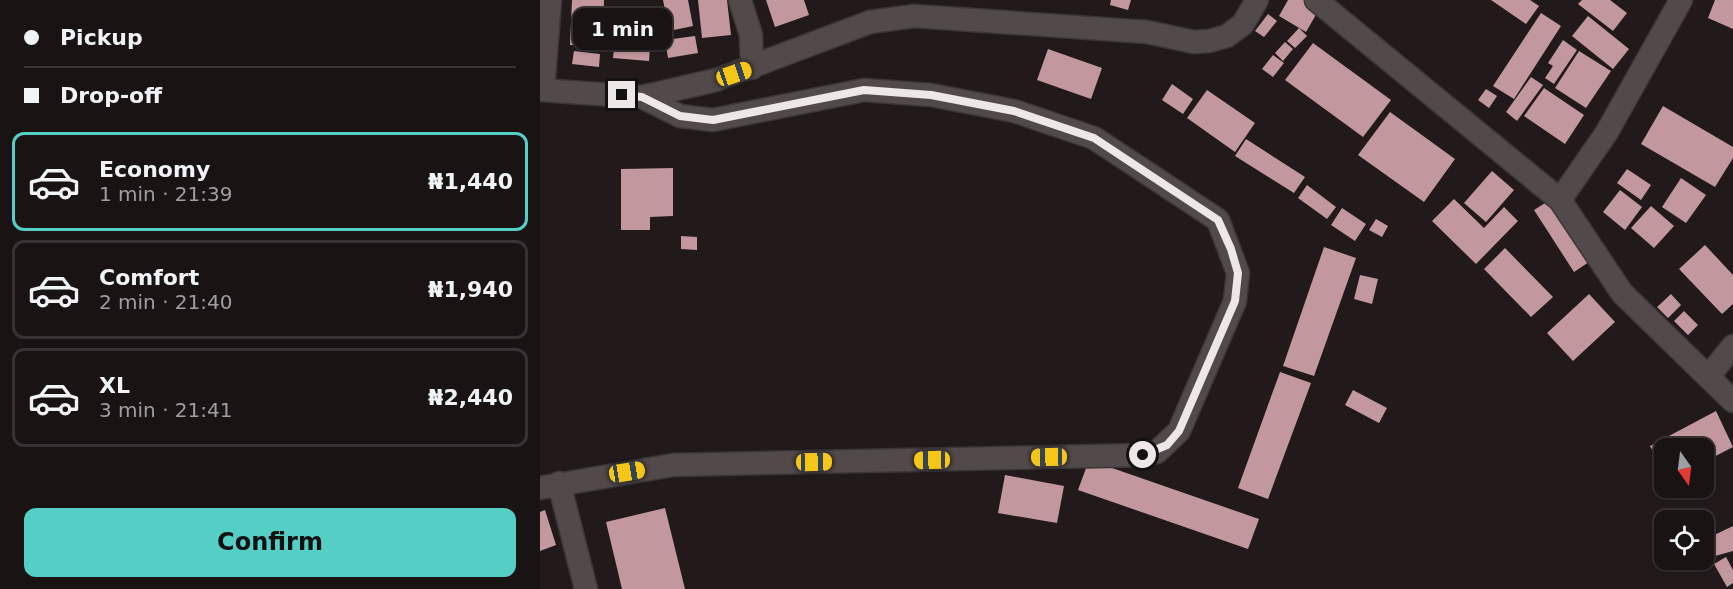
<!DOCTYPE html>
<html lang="en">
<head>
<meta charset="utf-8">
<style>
	body { margin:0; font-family:"DejaVu Sans",sans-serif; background:#221c1d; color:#f1f3f6; height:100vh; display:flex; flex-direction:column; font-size:22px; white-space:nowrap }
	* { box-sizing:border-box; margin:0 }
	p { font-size:20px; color:#9f9ea0 }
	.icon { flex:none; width:33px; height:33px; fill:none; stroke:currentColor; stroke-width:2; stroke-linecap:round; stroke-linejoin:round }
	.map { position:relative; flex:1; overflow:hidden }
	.details { display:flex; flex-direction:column; background:#191314; width:540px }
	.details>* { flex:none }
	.guide { display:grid; align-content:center; height:132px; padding:0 24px; background:#191314 }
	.needle { width:39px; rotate:166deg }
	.fabs { position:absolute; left:1114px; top:438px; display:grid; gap:12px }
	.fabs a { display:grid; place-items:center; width:60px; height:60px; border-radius:12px; background:#191314; box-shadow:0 2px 4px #0004,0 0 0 2px #373234; font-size:30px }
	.end { position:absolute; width:27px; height:27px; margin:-14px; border:8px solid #ede7e8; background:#111; box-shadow:0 0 0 3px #111 }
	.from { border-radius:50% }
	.bubble { position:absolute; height:42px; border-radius:12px; background:#191314; box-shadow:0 2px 4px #0004,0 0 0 2px #373234; font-size:20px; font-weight:800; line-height:42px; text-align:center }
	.car { position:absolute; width:18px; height:36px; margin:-18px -9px; border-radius:8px; box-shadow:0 0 4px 2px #0007; background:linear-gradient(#f5c518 24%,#345 0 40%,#f5c518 0 76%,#345 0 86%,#f5c518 0) }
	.guide b { display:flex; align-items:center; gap:21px; height:57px; font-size:22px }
	.guide b+b { border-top:2px solid #373234 }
	.guide i { width:15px; height:15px; background:#f1f3f6 }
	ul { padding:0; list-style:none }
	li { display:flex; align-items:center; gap:18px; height:99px; margin:0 12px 9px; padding:0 12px; border:3px solid #373234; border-radius:12px }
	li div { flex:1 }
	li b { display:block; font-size:22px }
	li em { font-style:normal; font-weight:800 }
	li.active { border-color:#55cec5 }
	li>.icon { width:54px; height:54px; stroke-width:1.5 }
	.button { display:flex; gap:12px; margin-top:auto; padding:12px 24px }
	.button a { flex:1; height:69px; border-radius:12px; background:#55cec5; color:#111; font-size:24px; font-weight:800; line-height:69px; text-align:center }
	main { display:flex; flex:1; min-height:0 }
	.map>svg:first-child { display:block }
	.building { fill:#c2989e }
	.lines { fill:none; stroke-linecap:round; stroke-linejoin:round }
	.street-casing { stroke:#3c3737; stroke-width:25 }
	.street { stroke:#52494a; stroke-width:22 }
	.route { stroke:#ede7e8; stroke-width:8 }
</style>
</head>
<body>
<main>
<section class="details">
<div class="guide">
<b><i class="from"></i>Pickup</b>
<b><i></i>Drop-off</b>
</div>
<ul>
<li class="active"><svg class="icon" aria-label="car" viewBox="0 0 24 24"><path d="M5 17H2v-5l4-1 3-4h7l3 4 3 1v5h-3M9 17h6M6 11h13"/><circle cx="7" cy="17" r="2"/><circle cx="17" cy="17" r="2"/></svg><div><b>Economy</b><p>1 min · 21:39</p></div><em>₦1,440</em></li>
<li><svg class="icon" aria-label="car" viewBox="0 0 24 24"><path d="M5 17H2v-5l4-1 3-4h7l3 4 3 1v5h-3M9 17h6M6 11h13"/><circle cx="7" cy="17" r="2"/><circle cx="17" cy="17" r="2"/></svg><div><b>Comfort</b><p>2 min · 21:40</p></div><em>₦1,940</em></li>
<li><svg class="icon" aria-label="car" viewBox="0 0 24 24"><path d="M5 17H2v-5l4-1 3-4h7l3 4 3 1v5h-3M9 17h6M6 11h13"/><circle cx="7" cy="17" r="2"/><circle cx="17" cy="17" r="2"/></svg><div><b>XL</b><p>3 min · 21:41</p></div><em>₦2,440</em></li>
</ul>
<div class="button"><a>Confirm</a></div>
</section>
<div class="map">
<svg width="1193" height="589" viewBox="0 0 1193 589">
	<rect width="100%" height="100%" fill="#21191a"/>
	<path class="building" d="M32 0H64L63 46 30 45Z
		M123 0H148L153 26 129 31Z
		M158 0H187L191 35 162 38Z
		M226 0H264L269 15 235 27Z
		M571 0H591L588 10 570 5Z
		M748 0H772L781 6 766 32 739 16Z
		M951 0H990L999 6 986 24Z
		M1042 0H1070L1087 13 1073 31 1038 4Z
		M1175 0H1193V29L1168 18Z
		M1001 13 1021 26 974 99 953 86Z
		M728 14 737 21 724 37 715 31Z
		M1048 16 1089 49 1073 69 1032 36Z
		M759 28 767 36 755 48 747 41Z
		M76 29 111 32 109 61 73 58Z
		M155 36 158 53 128 58 125 40Z
		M1023 40 1037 50 1014 84 1005 78 1013 66 1008 63Z
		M745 42 753 49 743 61 735 53Z
		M773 43 851 100 823 137 745 80Z
		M508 49 562 68 551 99 497 80Z
		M34 51 60 54 59 67 32 64Z
		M1039 51 1071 71 1046 108 1015 88Z
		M733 55 744 63 733 77 722 69Z
		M991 77 1003 85 977 121 966 112Z
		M632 84 653 99 643 114 622 100Z
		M1004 88 1044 115 1025 144 984 116Z
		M946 89 957 96 949 108 938 100Z
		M667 90 715 123 695 152 647 118Z
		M1123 106 1193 147V158L1175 187 1101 144Z
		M850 112 915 159 884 202 818 155Z
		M706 139 765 177 754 193 695 156Z
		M133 168V216L110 217V230H81V169Z
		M1087 169 1111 185 1101 200 1077 183Z
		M952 171 974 190 946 222 924 203Z
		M1141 178 1166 195 1146 223 1122 207Z
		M767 185 796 207 787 219 758 198Z
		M1080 190 1102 207 1085 230 1063 212Z
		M1013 198 1052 260 1034 272 994 210Z
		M914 199 944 228 964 207 978 221 936 264 892 221Z
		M1111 206 1134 226 1114 248 1091 228Z
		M802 208 826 224 815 241 791 225Z
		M836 219 848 226 842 237 829 230Z
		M141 236 157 237V250L141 249Z
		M1165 245 1193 275V304L1182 314 1139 269Z
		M784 247 816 258 774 376 743 366Z
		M965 248 1013 297 991 317 944 269Z
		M820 275 838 279 832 304 814 299Z
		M1049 294 1075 322 1033 361 1007 333Z
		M1131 294 1141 305 1128 318 1117 307Z
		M1144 311 1158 325 1148 335 1134 321Z
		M740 372 771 383 728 499 698 488Z
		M813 390 847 408 839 423 805 405Z
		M1176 411 1193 447 1164 462V448H1125V474L1110 446Z
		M549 460 719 519 708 549 538 490Z
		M465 475 524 486 517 523 458 513Z
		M125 508 145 589H82L66 522Z
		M5 510 16 545 0 551V512Z
		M1193 526V551L1175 556 1166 539Z
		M1186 557 1193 570V583L1187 587 1174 564Z"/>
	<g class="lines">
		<defs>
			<path id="street" d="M200 0 211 35 212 68
				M776 0 1020 200 1082 293 1193 401
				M0 90 102 97 176 80 330 22 374 16 607 32 654 42 669 41 687 36 703 24 717 0
				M3 90 10 0
				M1020 200 1067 132 1141 0
				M1168 377 1193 346
				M19 483 46 589
				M0 488 133 465 603 455 617 452 639 431 695 301 698 273 678 220 554 138 474 111 391 95 324 90 173 120 140 116 102 97"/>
		</defs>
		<use href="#street" class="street-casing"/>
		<use href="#street" class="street"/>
	</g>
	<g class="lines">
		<path class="route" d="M82 95 102 97 140 116 173 120 324 90 391 95 474 111 554 138 678 220 691 249 698 273 695 301 639 431 627 445 603 455"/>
	</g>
</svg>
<div class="fabs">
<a><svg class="needle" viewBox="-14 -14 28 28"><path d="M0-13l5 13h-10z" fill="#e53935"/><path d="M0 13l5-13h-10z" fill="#9f9ea0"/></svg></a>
<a><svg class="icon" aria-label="locate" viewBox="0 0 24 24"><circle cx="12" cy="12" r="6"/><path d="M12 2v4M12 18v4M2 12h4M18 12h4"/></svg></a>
</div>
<i class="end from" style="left:603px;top:455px"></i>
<i class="end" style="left:82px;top:95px"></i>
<div class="bubble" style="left:33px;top:8px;width:99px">1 min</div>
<i class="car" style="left:194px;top:74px;rotate:71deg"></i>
<i class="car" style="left:509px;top:457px;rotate:269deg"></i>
<i class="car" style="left:392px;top:460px;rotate:269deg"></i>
<i class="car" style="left:274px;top:462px;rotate:89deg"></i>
<i class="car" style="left:87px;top:472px;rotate:81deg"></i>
</div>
</main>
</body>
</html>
